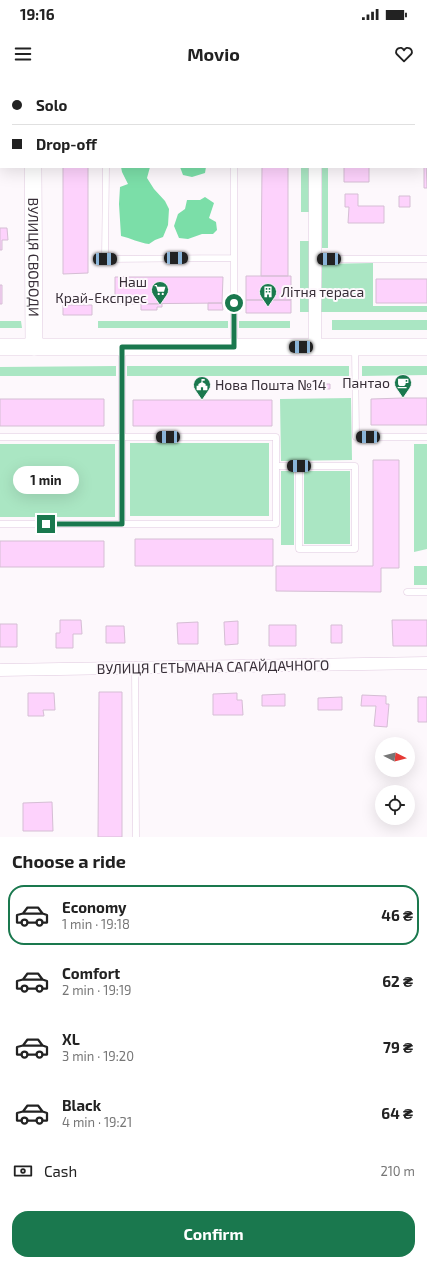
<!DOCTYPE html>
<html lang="en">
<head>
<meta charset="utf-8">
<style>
	body { margin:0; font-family:"Exo 2",sans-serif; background:#f2f2f2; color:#222; height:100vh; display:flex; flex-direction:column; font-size:15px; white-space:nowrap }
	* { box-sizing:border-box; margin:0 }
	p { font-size:13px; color:#767676 }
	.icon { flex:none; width:22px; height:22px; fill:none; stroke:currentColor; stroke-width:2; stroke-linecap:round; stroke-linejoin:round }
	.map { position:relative; height:757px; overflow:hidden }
	.sheet { display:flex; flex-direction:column; background:#fff; flex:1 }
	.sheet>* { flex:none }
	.top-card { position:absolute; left:0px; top:0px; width:427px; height:88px; box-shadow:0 4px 16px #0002; display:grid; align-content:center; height:88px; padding:0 12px; background:#fff }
	.needle { width:26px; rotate:96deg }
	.tools { position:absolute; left:375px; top:657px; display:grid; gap:8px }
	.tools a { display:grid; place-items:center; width:40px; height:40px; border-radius:50%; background:#fff; box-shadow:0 4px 16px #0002; font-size:20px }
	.end { position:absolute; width:18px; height:18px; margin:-9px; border:5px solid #1a784e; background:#fff; box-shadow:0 0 0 2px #fff }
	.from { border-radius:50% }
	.bubble { position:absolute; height:28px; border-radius:14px; background:#fff; box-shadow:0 4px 16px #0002; font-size:13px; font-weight:700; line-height:28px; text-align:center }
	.car { position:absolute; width:12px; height:24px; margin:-12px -6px; border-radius:5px; box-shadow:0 0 3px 1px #0007; background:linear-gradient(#222 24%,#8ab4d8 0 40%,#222 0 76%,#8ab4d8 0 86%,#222 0) }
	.top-card b { display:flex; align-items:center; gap:14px; height:38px; font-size:15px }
	.top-card b+b { border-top:1px solid #e0e0e0 }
	.top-card i { width:10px; height:10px; background:#222 }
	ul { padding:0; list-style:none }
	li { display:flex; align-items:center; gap:12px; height:60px; margin:0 8px 6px; padding:0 4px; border:2px solid transparent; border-radius:16px }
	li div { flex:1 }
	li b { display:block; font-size:15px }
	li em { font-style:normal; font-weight:700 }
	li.on { border-color:#1a784e }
	li>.icon { width:36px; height:36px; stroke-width:1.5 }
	h2 { padding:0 12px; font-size:18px; line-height:48px }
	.pay { display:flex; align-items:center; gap:10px; height:44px; padding:0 12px; font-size:15px }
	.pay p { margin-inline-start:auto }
	.button { display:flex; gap:8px; margin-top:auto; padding:8px 12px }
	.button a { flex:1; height:46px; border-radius:16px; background:#1a784e; color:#fff; font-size:16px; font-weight:700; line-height:46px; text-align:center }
	.status { display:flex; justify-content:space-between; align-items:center; height:28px; padding:0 20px; background:#fff; direction:ltr }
	.status svg { height:11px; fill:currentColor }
	header { display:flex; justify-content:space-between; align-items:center; height:52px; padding:0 12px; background:#fff; font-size:18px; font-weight:700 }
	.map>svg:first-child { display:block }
	.green { fill:#aae6c3 }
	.forest { fill:#7bdea8 }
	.building { fill:#fdd2fc; stroke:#d5bed4 }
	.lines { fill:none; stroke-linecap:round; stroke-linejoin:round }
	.lane-casing { stroke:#e0c9df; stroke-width:7 }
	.street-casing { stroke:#e0c9df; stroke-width:13 }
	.secondary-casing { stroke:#e0c9df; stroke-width:18 }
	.lane { stroke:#fff; stroke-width:6 }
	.street { stroke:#fff; stroke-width:12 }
	.secondary { stroke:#fff; stroke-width:17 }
	.route { stroke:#1a784e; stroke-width:5 }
	.labels { text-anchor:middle; stroke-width:4; stroke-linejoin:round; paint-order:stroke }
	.street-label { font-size:14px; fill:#372e37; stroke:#fdf8fc }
	.poi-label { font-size:14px; fill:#372e37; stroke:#fdf8fc; text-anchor:end }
</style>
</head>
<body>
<div class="status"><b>19:16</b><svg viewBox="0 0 49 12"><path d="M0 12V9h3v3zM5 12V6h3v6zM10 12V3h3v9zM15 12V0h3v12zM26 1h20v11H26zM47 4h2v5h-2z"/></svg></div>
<header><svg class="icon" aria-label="menu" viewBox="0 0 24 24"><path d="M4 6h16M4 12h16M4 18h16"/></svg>Movio<svg class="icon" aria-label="heart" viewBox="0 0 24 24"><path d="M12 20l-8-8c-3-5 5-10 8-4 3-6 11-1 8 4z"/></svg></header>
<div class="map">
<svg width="427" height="757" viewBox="0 0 427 757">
	<rect width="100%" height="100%" fill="#fdf8fc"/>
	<path class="green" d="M301 87H310L309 132H301Z
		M322 87H328V168H322Z
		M300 161H309V232H300Z
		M373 183V226H427V232H321L322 184Z
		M332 240H427V250H332Z
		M0 241H21L22 248H0Z
		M98 241H228V248H98Z
		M239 241H290V248H239Z
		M116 286V296H0V287Z
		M127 286H349V296H127Z
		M362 286H427V295L362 296Z
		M351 318 352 380 281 381 280 319Z
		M130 363H269V436H130Z
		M0 364H115V437H0Z
		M414 364H427V469L414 472Z
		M281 391H294V465H281Z
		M304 391H350V464H304Z
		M414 486H427V505H414Z"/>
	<path class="forest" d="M121 87H150L147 98 154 109 165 121 169 129 168 145 163 157 155 160 149 164C139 163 131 158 121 156L119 124 120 107 128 104 122 92Z
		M180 87H206L205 93 192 97 183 95Z
		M205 117 214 123 209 138 216 142 217 150 213 154H202L188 159 179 158 174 146 178 134 185 129 187 120H200Z"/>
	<path class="building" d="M62 0H88V1H62Z
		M247 0H273V1H247Z
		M426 78 427 108H424V87H426Z
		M63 87H88V193L63 194Z
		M262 87H288V196H261Z
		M344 87H369V102H344Z
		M345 114H358V126H384V143H348L349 127H345Z
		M399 116H410V127H399Z
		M0 148H7L8 160H2V170H0Z
		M246 196H291V220H246Z
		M115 197H223L222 223 115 224Z
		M376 199H427V223H376Z
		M0 205H2V224H0Z
		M246 220H291V233H246Z
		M208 223H222L223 230H208Z
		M141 224H162V227H157V230H141Z
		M63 225H92V235H63Z
		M321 304H330V309H321Z
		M403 318H427V345H371V319Z
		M0 319H104V346H0Z
		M133 320H272V346H133Z
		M373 380H399V488H381V512L276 511V486H373Z
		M135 459H273V486H135Z
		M0 461H104V487H0Z
		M60 540H81L82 554H73V568H56V553H60Z
		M392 540H427V566H393Z
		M238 541V564L225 565 224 542Z
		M198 542V564H178L177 543Z
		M0 544H17V567H0Z
		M269 545H296V566H269Z
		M331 545H342V563H331Z
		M106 546H124L125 563H106Z
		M99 612H122V757H98Z
		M28 613H54L55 630H43L44 636H28Z
		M237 613V620H242L243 635H213V614Z
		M285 614V626H262V615Z
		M362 615 386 616V624H389L387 647 374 646 376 626H361Z
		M342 617V630H318V618Z
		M418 617H427V642H418Z
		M52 722 53 751H23V723Z"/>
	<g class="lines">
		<defs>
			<path id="lane" d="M166 0 205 1
				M107 1V0
				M234 1V0
				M106 87 105 179 234 178
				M234 87V265
				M315 179H427
				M355 268 356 357H427
				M0 357H276V444H0
				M276 386H355V469H299V386
				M122 444V268
				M407 512H427
				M135 588 136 757"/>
			<path id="street" d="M315 1V0
				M315 267V87
				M0 590 427 583"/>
			<g id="secondary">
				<path d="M32 0V1"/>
				<path id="s1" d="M33 87 34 267"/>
				<path d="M0 267H427"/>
			</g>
		</defs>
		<use href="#lane" class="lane-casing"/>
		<use href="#street" class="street-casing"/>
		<use href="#secondary" class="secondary-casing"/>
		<use href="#lane" class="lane"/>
		<use href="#street" class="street"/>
		<use href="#secondary" class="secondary"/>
	</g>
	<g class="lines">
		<path class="route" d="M46 444H122V267H234V223"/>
	</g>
	<defs>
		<symbol id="supermarket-pin" viewBox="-11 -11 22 30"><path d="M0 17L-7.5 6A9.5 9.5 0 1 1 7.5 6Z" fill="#1a784e" stroke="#fdf8fc"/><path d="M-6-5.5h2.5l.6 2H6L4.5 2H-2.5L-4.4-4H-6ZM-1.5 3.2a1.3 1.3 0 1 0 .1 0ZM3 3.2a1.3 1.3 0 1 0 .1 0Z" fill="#fff"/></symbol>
		<symbol id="building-pin" viewBox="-11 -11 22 30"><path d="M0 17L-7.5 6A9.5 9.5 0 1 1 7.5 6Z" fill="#1a784e" stroke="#fdf8fc"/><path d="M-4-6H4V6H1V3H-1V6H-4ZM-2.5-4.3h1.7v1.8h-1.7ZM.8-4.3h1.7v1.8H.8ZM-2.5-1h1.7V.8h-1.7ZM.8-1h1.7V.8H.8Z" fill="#fff"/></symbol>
		<symbol id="cafe-pin" viewBox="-11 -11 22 30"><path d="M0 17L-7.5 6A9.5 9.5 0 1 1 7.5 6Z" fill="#1a784e" stroke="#fdf8fc"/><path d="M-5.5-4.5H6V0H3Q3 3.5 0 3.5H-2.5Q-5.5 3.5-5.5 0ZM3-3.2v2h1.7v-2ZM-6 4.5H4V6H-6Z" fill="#fff"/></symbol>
		<symbol id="civic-pin" viewBox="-11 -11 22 30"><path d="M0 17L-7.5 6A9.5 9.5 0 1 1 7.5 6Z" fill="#1a784e" stroke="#fdf8fc"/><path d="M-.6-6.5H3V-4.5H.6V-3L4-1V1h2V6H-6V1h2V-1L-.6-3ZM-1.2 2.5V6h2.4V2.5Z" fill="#fff"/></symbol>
	</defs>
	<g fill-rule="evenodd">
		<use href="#supermarket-pin" x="150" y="200" width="20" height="27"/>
		<use href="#building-pin" x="258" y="202" width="20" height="27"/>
		<use href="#cafe-pin" x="393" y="293" width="20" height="27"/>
		<use href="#civic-pin" x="192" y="295" width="20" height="27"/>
	</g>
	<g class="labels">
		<g class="street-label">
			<text dy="5" stroke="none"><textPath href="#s1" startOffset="90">ВУЛИЦЯ СВОБОДИ</textPath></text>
			<text transform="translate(213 587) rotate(-1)" y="5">ВУЛИЦЯ ГЕТЬМАНА САГАЙДАЧНОГО</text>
		</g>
		<g class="poi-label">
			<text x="147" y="207">Наш<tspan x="147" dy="16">Край-Експрес</tspan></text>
			<text x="281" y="217" text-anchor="start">Літня тераса</text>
			<text x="390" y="308">Пантао</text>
			<text x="215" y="310" text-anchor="start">Нова Пошта №14</text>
		</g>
	</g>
</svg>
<div class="tools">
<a><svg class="needle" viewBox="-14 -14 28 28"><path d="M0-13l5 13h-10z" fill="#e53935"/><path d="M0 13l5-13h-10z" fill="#767676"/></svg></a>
<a><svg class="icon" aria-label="locate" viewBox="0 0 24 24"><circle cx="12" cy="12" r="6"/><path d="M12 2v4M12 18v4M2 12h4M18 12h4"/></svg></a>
</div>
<i class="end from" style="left:234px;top:223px"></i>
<i class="end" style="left:46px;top:444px"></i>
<div class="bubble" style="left:13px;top:386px;width:66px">1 min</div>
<i class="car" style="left:176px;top:178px;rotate:90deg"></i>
<i class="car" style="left:105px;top:179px;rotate:90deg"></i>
<i class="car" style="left:329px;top:179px;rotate:270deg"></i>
<i class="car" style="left:301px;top:267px;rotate:270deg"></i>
<i class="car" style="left:168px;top:357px;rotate:270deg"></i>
<i class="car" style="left:368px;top:357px;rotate:270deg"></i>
<i class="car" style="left:299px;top:386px;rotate:270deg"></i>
<div class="top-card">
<b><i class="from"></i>Solo</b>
<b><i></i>Drop-off</b>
</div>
</div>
<section class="sheet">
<h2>Choose a ride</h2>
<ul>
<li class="on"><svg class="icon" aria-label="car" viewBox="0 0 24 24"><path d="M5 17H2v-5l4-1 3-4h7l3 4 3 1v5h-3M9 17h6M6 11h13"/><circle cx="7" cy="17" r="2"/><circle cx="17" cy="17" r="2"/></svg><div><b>Economy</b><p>1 min · 19:18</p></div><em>46 ₴</em></li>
<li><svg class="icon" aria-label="car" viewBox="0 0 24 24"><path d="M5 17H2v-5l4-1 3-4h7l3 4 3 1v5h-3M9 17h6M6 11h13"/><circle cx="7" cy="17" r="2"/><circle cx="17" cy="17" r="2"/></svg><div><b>Comfort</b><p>2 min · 19:19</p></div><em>62 ₴</em></li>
<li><svg class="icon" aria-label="car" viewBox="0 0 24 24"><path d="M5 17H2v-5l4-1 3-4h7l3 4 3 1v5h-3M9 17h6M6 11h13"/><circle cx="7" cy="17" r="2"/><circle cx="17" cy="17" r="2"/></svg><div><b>XL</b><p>3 min · 19:20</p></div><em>79 ₴</em></li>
<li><svg class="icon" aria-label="car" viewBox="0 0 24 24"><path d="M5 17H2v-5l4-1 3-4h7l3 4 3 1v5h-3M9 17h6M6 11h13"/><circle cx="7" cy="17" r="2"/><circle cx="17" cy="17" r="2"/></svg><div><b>Black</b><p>4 min · 19:21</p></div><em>64 ₴</em></li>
</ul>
<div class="pay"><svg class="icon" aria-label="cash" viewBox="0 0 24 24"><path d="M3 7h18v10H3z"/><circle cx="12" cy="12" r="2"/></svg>Cash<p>210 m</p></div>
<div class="button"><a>Confirm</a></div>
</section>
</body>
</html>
